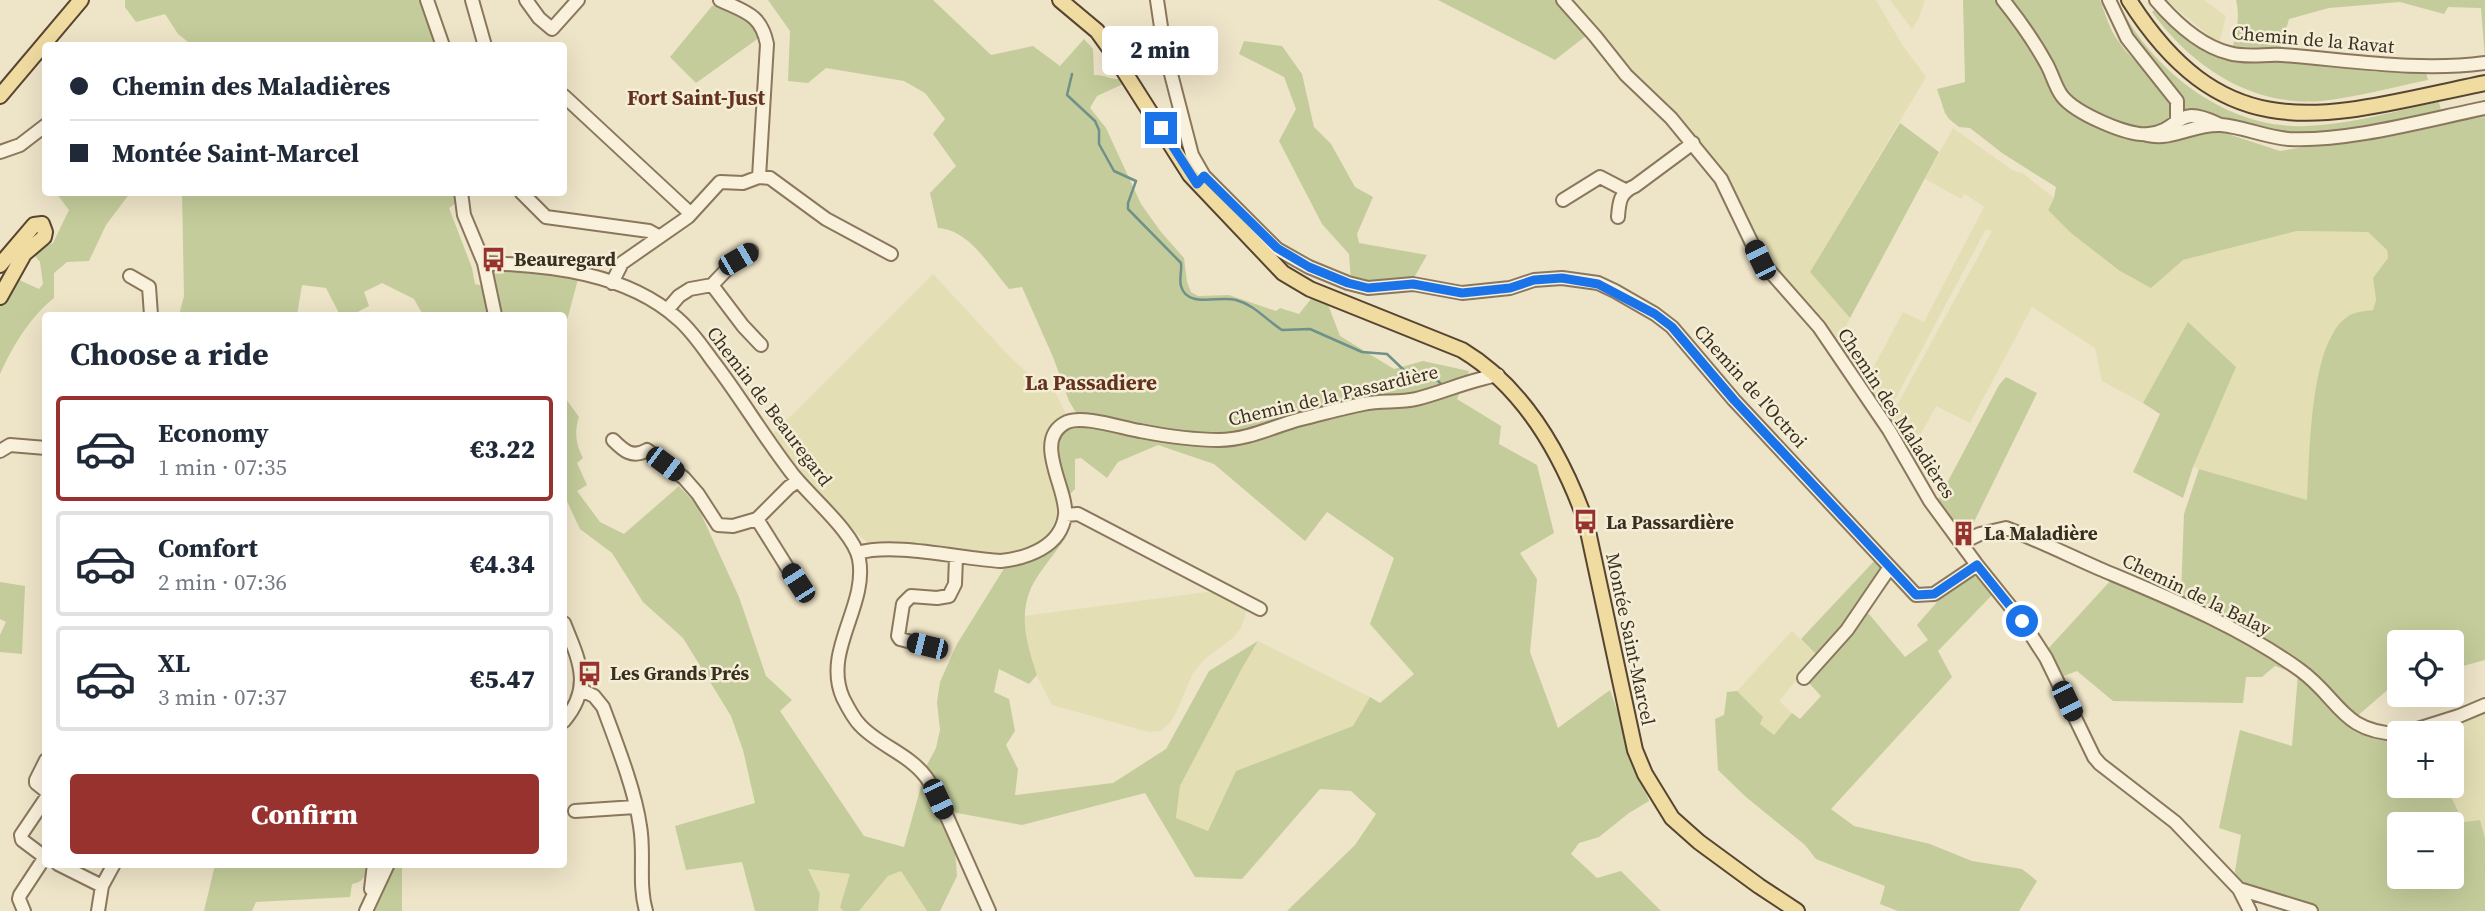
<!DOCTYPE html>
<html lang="en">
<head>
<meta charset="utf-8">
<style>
	body { margin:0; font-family:"Source Serif 4",serif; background:#f6f6f7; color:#1f2937; height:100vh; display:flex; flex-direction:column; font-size:26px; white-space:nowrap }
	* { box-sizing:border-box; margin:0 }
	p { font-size:23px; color:#747a83 }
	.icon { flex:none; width:38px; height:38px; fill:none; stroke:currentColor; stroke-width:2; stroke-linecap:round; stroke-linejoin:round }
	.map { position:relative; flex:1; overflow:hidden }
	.details { position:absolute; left:42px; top:312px; width:525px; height:556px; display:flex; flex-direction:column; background:#fff; border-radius:7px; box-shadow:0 7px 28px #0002 }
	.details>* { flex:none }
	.hud { position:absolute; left:42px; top:42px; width:525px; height:154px; border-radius:7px; box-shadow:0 7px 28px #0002; display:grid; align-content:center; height:154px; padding:0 28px; background:#fff }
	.controls { position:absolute; left:2387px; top:630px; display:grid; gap:14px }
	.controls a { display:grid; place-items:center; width:77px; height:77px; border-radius:7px; background:#fff; box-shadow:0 7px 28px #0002; font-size:35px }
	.end { position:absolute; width:32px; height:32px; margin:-16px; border:9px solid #1a73e8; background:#fff; box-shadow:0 0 0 4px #fff }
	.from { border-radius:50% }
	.bubble { position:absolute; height:49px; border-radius:7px; background:#fff; box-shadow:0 7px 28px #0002; font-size:23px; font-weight:800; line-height:49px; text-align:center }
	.car { position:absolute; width:21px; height:42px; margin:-21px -10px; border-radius:9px; box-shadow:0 0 5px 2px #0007; background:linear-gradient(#222 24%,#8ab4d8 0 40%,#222 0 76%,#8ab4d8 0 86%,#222 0) }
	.hud b { display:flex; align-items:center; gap:24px; height:66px; font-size:26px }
	.hud b+b { border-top:2px solid #e0e1e3 }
	.hud i { width:18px; height:18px; background:#1f2937 }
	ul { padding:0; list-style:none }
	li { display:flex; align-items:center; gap:21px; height:105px; margin:0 14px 10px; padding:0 14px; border:4px solid #e0e1e3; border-radius:7px }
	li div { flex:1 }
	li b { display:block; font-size:26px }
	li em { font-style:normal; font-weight:800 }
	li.on { border-color:#98322e }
	li>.icon { width:63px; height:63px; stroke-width:1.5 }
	h2 { padding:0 28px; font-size:32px; line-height:84px }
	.cta { display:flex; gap:14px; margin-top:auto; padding:14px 28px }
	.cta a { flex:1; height:80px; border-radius:7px; background:#98322e; color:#fff; font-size:28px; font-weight:800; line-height:80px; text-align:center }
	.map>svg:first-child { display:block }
	.farmland { fill:#e4deb5 }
	.green { fill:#c4cc9b; fill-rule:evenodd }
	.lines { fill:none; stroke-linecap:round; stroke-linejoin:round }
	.stream { stroke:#6f918a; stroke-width:2.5 }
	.minor-casing { stroke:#8a775d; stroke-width:16 }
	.major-casing { stroke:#584531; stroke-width:18 }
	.minor { stroke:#f9f1db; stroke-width:12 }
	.major { stroke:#f0dba1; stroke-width:14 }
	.route { stroke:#1a73e8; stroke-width:9 }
	.labels { text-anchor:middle; stroke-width:5; stroke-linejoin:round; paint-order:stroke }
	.street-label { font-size:19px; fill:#3a2e20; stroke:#f5eed7 }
	.poi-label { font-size:19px; font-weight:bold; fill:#3a2e20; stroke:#f5eed7; text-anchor:start }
	.neighbourhood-label { font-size:21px; font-weight:bold; fill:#663220; stroke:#f5eed7 }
</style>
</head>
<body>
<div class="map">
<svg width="2485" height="911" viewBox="0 0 2485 911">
	<rect width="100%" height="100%" fill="#eee4c8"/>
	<path class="farmland" d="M1568 0H1876L1903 46 1926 77 1810 272 1850 318 1837 343 1760 252 1736 197Z
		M1890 0H1925L1919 18 1912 29Z
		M2166 0H2204L2226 16 2219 44Z
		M1953 128 2012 170 2024 174 2054 198 2048 210 2051 213 2183 260 2297 231 2368 232 2387 250 2388 258 2373 278 2376 300 2373 310 2348 316 2330 336 2316 386 2307 500 2193 467 2236 367 2188 323 2143 403 2102 381 2095 348 2032 307 1970 423 1936 406 1910 454 1888 422 1992 231 1986 229 1890 409 1883 413 1864 385 1903 312 1924 322 1984 207 1965 194 1961 199 1925 179Z
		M933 274 1011 358 1040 384 1055 392 1066 414 1047 428 1045 437 1047 465 1055 496 1057 514 1050 534 1035 546 1013 556 999 557 868 543 836 515 772 435Z
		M1207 592 1216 593 1246 608 1245 617 1240 629 1234 637 1205 659 1193 673 1176 713 1170 723 1160 731 1149 732 1052 705 1037 676 1028 648 1024 616Z
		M1792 631 1817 655 1779 701 1792 713 1774 735 1759 724 1737 691Z
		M1258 641 1370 697 1353 726 1236 771 1208 831 1176 818 1180 786 1241 670Z
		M2485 707V838L2480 820 2463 822 2446 789V786H2452V733H2442L2441 726Z
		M807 869 851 874 840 907 843 911H818L820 894Z
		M901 871 927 911H859L888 876Z"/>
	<path class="green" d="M125 0H422L438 45H192L178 34 165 14 136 22 125 7Z
		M768 0H933L991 55 1033 46 1060 66 1084 39 1093 49 1094 75C1104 74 1110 80 1121 79L1123 84 1097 96 1090 108 1106 128 1141 204 1161 232 1184 258 1187 282 1191 292 1198 296 1229 295 1276 311 1280 308 1299 314 1311 299 1327 302 1340 336 1394 369 1423 361 1469 371 1457 399 1501 426 1499 444 1537 465 1554 533 1520 553 1537 579 1530 652 1558 728 1610 690 1649 801 1629 813 1599 837 1579 843 1571 854 1597 878 1621 871 1661 911H1287L1355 845 1376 814 1351 791 1320 789 1242 879 1195 877 1145 793 1022 825 952 812 957 876 940 911H927L901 871 888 876 859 911H843L840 907 850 874 808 869 820 894 818 911H755L742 862 686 870 675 826 755 803 743 750 731 716 683 638 643 602 612 553 580 529 564 495V400L566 399 579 417C574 432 576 445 583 458L577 463 587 485 577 491 600 522 624 534 679 486 697 505 739 597 766 676 792 700 780 711 864 836 904 847 927 765 936 748 940 730 937 702 940 682 957 644 1005 567C1034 564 1042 556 1063 536L1066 537C1055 554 1039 571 1031 588 1018 617 1028 648 1037 675L1029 684 999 669 994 692 1009 699 1015 731 1006 745 1018 769 1015 795 1113 783 1166 749 1209 671 1258 641 1241 670 1180 786 1176 818 1208 831 1236 771 1353 726 1370 697 1380 703 1414 674 1370 624 1394 558 1327 512 1305 541 1214 464 1158 445 1118 462 1107 478 1081 458 1075 459V489L1067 497 1055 445 1056 435 1078 416 1069 401 1053 357 1022 287 1009 289C989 266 970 230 938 228L930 193 956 166 933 134 945 119 925 93 904 81 826 68 808 83 788 81 790 31Z
		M1438 0H1557L1587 35 1555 60Z
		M1963 0H1999L2027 37 2063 106 2105 129 2192 133 2213 131 2228 134 2280 151 2485 117V660L2452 669V642H2399V680L2355 718 2312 684 2339 715 2399 737V786H2446L2463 822 2480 820 2485 838V911H2319L2253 888 2236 877 2235 871 2241 835 2219 828 2240 730 2292 746 2298 675 2275 666 2262 677H2246L2243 703 2113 701 2077 671 2061 677 2046 651 2112 579 2129 587 2142 579 2181 595 2184 514 2199 469 2307 500C2310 456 2309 343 2347 317 2353 312 2366 311 2373 310L2376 300 2373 278 2388 258 2387 250 2368 232 2297 231 2183 260 2151 288 2120 271 2071 233 2048 210 2054 198 2056 187 2002 153 1970 128 1959 127 1949 119 1945 113 1937 89 1965 82ZM2399 824H2452V877H2399Z
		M2009 0H2100C2104 10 2107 21 2112 31 2127 59 2156 77 2172 104L2168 119 2151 129H2134L2083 108 2065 93Z
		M2114 0H2117C2150 70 2227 130 2307 126 2352 124 2395 111 2439 102L2441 111C2390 122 2334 140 2282 133 2248 129 2217 111 2183 111V99L2133 37Z
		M2236 0H2485V59L2481 8 2448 7 2444 14 2400 2 2329 8 2289 19 2280 49 2233 46C2237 30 2240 16 2236 0Z
		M718 4 754 22 762 34 756 40 696 83 670 57 712 6Z
		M2157 8 2236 60 2308 62 2376 72 2408 71 2426 73 2428 80C2393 87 2357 97 2322 101 2252 107 2192 67 2152 12Z
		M1244 41 1282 46 1302 74 1314 127 1331 144 1355 187 1373 197 1357 234 1359 243 1427 255 1412 281 1370 284 1351 282 1349 254 1322 224 1279 141 1296 109 1284 77 1239 54Z
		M1900 123 1939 152 1850 318 1810 272Z
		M182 192 455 193 456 203 449 208 472 268 475 284 483 286 489 315H423L414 299 382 283 364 292 369 306 352 315H340L326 288 302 285 297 315H179L184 296Z
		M56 193H130L106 225 89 261 67 262 54 273V298C29 318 13 346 0 374V306L15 278 39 289 43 284 40 262 32 252 53 243 69 210Z
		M491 267H511L578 279 564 332V315H498Z
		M2188 322 2236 367 2193 467 2183 498 2133 472 2160 414 2143 403Z
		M2006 377 2037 393 1971 528 1965 526 1956 531 1937 502 1999 385Z
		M1877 558 1885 566 1854 613 1817 655 1801 639Z
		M1974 573H1979L1993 594 1938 651 1952 677 1831 809 1854 826 1930 844 1972 861 2022 869 2037 881 2019 911H1898L1880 904 1885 886 1816 859 1805 845 1746 797 1718 770 1715 719 1724 715 1727 692 1737 691 1763 717 1760 724 1774 735 1792 713 1800 719 1821 696 1809 683 1808 677 1861 614H1869L1905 657 1928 640 1917 625 1938 601Z
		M0 582 25 586 22 654 0 652V635L6 622 0 619Z
		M215 865H369C365 876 364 882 352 884L350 897 256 902 252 911H204Z
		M394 865H402V911H372Z"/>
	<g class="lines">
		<path class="stream" d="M1072 74 1067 95 1095 121 1099 130V144L1114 171 1136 181 1128 203V209L1181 263C1182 271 1179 279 1181 286 1187 309 1220 295 1236 300 1255 305 1266 320 1282 330L1310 329 1362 352 1387 354 1409 375 1434 377 1444 387"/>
		<defs>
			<path id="minor" d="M427 0 443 46
				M472 0 485 46
				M526 0 539 18 552 29 578 0
				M720 0C745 12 761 14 767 44L759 177
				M1157 0 1164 47 1192 155 1204 176 1277 249 1309 267 1348 283 1368 288 1413 284 1462 293 1510 288 1534 280 1562 278 1598 283 1615 291 1655 314 1672 327 1734 400 1916 595 1934 594 1977 565
				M1563 0 1595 36 1626 75 1671 118 1721 179 1760 260 1819 327 1889 430 1930 501 1977 565 2022 621 2046 658 2094 757 2100 764 2175 822 2239 889 2250 911
				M2003 0C2019 20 2034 41 2046 63 2052 73 2055 87 2062 96 2075 113 2129 137 2149 134 2183 130 2174 103 2218 124
				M2109 0 2127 38 2177 101V120
				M2156 0C2174 21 2201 46 2229 53 2245 58 2265 54 2282 55 2350 60 2417 72 2485 63
				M564 96 691 214
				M2147 135C2173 141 2195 123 2221 125 2244 127 2265 137 2289 139 2348 142 2426 120 2485 108
				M0 152 20 145 46 125
				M461 192 464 215 484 263 495 315
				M521 192 546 217 649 231 658 236
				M1563 200 1600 177 1625 190
				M1618 217C1619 202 1620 192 1635 186L1693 143
				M484 263C549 265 627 273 678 319 691 330 702 346 712 360 740 396 763 436 791 472 808 495 854 532 859 559 868 606 822 651 843 698 847 706 853 718 860 725 878 745 909 754 926 777 935 789 941 805 948 819 962 850 975 880 989 911
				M130 276 149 287 151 315
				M612 283 622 263 688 217 720 182 743 183 759 177 770 178 826 219 891 254
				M712 285 743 326 761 345
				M667 310 679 296 690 289 712 285 732 264 751 251
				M613 440C623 450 632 459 647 450L684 478 698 494 718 525 733 526 757 519
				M0 451 10 445 46 448
				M798 481 789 487 757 519 802 591
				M1065 515 1078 514 1260 609
				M1961 543 1980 534 2006 528C2038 540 2068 555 2100 569 2169 598 2239 626 2300 670 2340 699 2341 732 2399 734
				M858 553C893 542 962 559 1001 561 1027 558 1061 547 1065 515 1068 489 1031 439 1067 422 1083 415 1122 428 1140 431 1166 436 1193 440 1219 440 1248 440 1274 426 1301 419 1322 414 1343 408 1363 404 1381 400 1399 403 1416 399 1444 392 1469 380 1498 375
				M564 623C579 660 593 687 564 721
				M927 646 900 639 898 636 903 604 911 596 937 598 949 596 955 584 956 557
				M1804 678 1847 630 1890 567
				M581 690 594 696 603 707C616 742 635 790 640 826 645 854 638 883 646 911
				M2405 733 2459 716 2485 705
				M46 760 36 780V783L46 791
				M46 798 21 835 22 840 46 858
				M575 811 635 807
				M58 864 102 886
				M371 889 374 864
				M2239 889 2311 911
				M24 911 19 899 20 895 45 857
				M98 911 102 886 114 864
				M366 911 388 864"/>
			<path id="major" d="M1060 0 1097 31 1110 49 1190 175 1283 273 1310 289 1462 350C1525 388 1562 455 1586 522L1635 750 1645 774 1672 818 1699 842 1759 886 1797 911
				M2129 0C2229 157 2332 114 2485 83
				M0 96 81 0
				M0 265 34 225 42 224 45 232 44 237 24 254 0 297"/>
		</defs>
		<use href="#minor" class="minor-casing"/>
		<use href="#major" class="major-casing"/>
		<use href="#minor" class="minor"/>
		<use href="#major" class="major"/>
	</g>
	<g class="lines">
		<path class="route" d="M1161 128 1197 184 1204 176 1277 248 1309 267 1348 283 1368 288 1413 284 1462 293 1510 288 1534 280 1562 278 1598 284 1655 314 1672 327 1734 400 1916 595 1934 594 1977 565 2022 621"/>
	</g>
	<defs>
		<symbol id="bus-bare" viewBox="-9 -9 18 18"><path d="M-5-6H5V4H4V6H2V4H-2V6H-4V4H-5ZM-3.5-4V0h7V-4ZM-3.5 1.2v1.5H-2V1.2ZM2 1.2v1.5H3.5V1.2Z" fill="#98322e" stroke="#f5eed7" stroke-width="2.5" paint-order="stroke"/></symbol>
		<symbol id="building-bare" viewBox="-9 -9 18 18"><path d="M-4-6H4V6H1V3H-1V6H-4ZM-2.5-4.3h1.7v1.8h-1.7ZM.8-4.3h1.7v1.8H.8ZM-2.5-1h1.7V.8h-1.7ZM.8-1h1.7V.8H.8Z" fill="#98322e" stroke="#f5eed7" stroke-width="2.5" paint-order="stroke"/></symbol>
	</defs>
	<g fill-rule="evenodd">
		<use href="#bus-bare" x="476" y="242" width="35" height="35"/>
		<use href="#bus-bare" x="1568" y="504" width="35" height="35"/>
		<use href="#building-bare" x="1946" y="516" width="35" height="35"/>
		<use href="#bus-bare" x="572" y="656" width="35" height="35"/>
	</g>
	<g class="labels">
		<g class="street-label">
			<text transform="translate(2313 39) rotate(5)" y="7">Chemin de la Ravat</text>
			<text transform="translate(1751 386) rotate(48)" y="7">Chemin de l'Octroi</text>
			<text transform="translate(1333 395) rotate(-13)" y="7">Chemin de la Passardière</text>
			<text transform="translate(770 406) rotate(53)" y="7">Chemin de Beauregard</text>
			<text transform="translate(1897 413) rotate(57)" y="7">Chemin des Maladières</text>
			<text transform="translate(2197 594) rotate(26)" y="7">Chemin de la Balay</text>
			<text transform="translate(1631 639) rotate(78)" y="7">Montée Saint-Marcel</text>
		</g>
		<g class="poi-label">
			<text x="514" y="266">Beauregard</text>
			<text x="1606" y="529">La Passardière</text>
			<text x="1984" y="540">La Maladière</text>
			<text x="610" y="680">Les Grands Prés</text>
		</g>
		<g class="neighbourhood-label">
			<text x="696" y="105">Fort Saint-Just</text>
			<text x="1091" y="390">La Passadiere</text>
		</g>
	</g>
</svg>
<div class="controls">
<a><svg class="icon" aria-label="locate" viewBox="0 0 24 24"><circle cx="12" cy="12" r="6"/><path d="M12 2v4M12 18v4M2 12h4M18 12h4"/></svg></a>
<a>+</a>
<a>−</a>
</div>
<i class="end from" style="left:2022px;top:621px"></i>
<i class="end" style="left:1161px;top:128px"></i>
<div class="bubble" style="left:1102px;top:26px;width:116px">2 min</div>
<i class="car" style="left:738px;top:259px;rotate:60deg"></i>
<i class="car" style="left:1760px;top:260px;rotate:334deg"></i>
<i class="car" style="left:665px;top:464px;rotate:127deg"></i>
<i class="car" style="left:798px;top:583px;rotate:327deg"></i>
<i class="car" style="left:927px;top:646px;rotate:284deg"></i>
<i class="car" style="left:2067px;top:701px;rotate:154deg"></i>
<i class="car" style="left:938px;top:799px;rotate:155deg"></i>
<div class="hud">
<b><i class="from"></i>Chemin des Maladières</b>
<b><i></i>Montée Saint-Marcel</b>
</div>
<section class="details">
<h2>Choose a ride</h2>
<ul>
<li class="on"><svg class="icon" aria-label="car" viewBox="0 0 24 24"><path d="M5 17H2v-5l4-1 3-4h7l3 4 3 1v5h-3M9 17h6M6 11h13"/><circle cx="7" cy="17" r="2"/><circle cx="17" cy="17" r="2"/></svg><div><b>Economy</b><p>1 min · 07:35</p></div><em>€3.22</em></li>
<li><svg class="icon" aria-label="car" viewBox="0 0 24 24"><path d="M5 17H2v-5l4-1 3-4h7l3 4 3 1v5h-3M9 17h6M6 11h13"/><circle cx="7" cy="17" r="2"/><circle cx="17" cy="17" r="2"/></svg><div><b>Comfort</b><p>2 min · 07:36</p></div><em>€4.34</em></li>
<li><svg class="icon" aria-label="car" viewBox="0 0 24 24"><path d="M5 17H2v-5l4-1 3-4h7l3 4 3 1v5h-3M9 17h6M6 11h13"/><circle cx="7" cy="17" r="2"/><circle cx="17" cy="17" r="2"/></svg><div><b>XL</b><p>3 min · 07:37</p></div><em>€5.47</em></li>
</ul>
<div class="cta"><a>Confirm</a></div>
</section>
</div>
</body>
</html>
